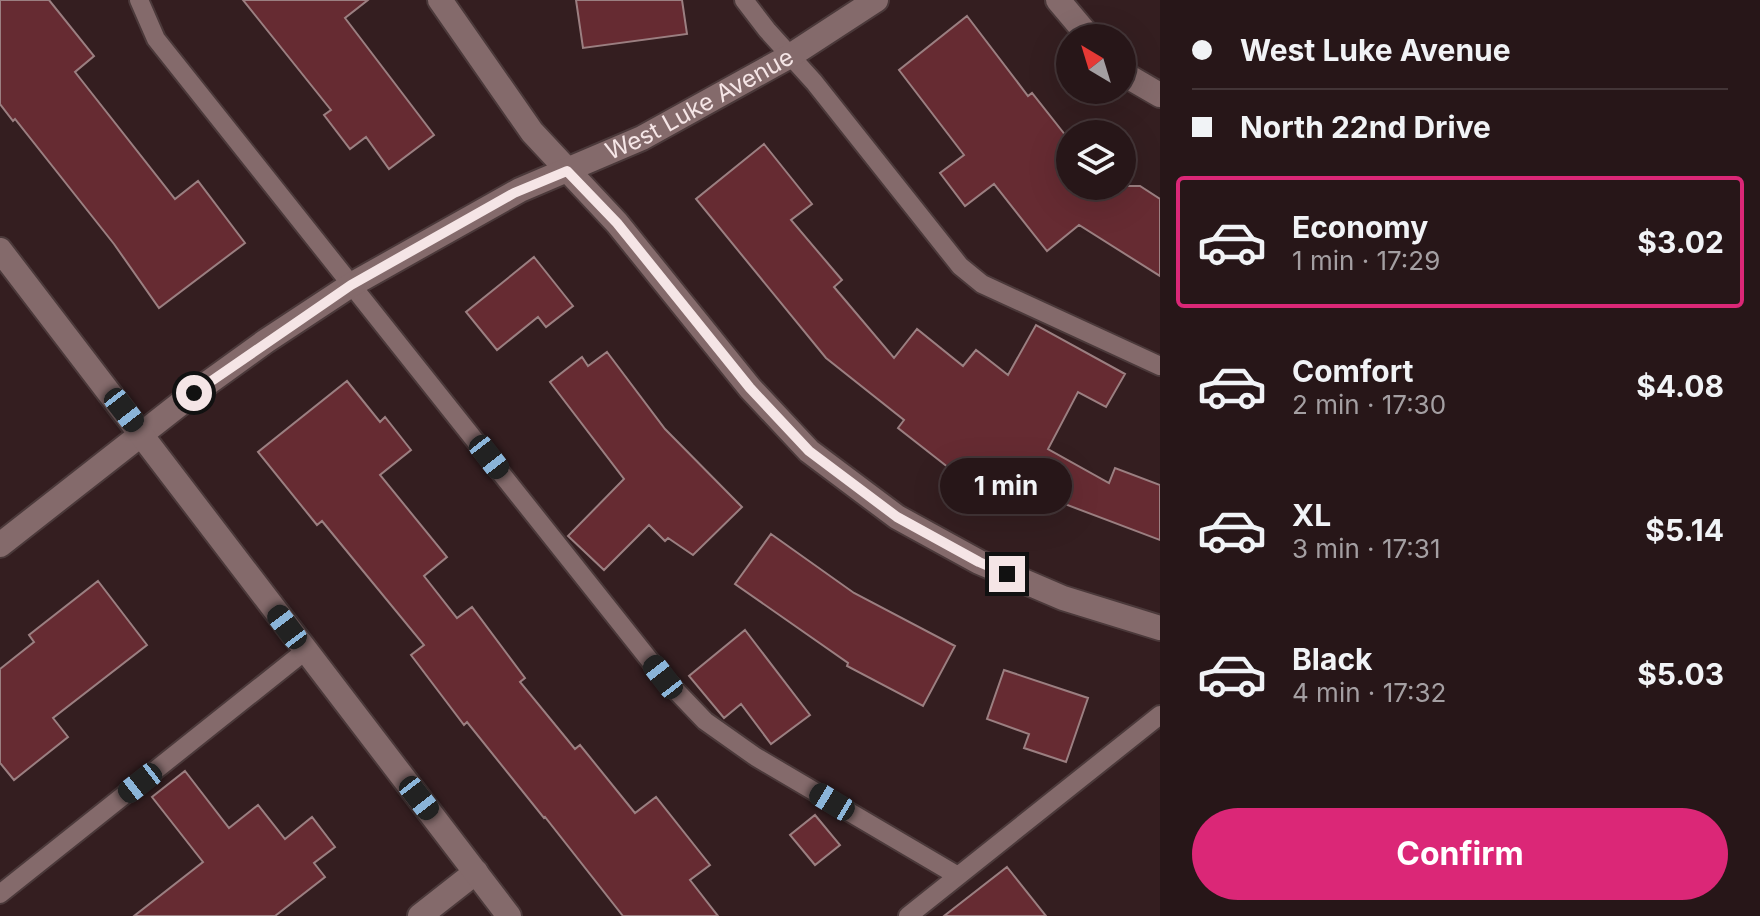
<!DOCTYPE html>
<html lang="en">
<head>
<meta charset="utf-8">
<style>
	body { margin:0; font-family:Inter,sans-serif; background:#332325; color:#f1f3f6; height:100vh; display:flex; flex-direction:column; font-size:30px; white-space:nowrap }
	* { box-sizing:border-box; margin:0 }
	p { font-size:26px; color:#a49fa2 }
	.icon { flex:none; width:44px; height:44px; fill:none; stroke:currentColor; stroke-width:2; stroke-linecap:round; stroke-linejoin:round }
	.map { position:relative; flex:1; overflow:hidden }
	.sheet { display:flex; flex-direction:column; background:#271618; width:600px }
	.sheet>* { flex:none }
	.guide { display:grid; align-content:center; height:176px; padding:0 32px; background:#271618 }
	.needle { width:52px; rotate:322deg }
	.buttons { position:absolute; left:1056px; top:24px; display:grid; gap:16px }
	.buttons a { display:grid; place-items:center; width:80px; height:80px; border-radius:50%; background:#271618; box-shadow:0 8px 32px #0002,0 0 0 2px #433537; font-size:40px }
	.end { position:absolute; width:36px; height:36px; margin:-18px; border:10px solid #f5e5e6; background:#111; box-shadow:0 0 0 4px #111 }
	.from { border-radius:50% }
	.bubble { position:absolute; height:56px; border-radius:28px; background:#271618; box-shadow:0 8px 32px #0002,0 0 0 2px #433537; font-size:26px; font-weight:700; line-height:56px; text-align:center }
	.car { position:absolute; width:24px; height:48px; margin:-24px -12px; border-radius:10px; box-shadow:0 0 6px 2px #0007; background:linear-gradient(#222 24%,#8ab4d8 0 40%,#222 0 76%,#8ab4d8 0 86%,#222 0) }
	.guide b { display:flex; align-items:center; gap:28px; height:76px; font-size:30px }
	.guide b+b { border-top:2px solid #433537 }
	.guide i { width:20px; height:20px; background:#f1f3f6 }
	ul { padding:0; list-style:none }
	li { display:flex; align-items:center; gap:24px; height:132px; margin:0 16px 12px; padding:0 16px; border:4px solid transparent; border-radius:8px }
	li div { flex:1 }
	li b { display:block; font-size:30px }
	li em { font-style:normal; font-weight:700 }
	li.on { border-color:#db2777 }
	li>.icon { width:72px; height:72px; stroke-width:1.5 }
	.action { display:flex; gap:16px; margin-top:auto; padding:16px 32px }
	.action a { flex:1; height:92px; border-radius:48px; background:#db2777; color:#fff; font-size:32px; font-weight:700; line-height:92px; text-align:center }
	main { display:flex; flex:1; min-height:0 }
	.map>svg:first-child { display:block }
	.building { fill:#662b32; stroke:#9b7f81; stroke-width:2 }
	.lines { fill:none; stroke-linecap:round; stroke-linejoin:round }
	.service-casing { stroke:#4b393a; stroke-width:22 }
	.minor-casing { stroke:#4b393a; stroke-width:28 }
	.tertiary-casing { stroke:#4b393a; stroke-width:28 }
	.service { stroke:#846a6b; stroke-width:18 }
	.minor { stroke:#846a6b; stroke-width:24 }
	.tertiary { stroke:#846a6b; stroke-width:24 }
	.route { stroke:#f5e5e6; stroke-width:10 }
	.labels { text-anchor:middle; stroke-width:7; stroke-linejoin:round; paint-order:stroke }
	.street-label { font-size:24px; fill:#f5e5e6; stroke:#341e20 }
</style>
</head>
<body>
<main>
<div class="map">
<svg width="1160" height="916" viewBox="0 0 1160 916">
	<rect width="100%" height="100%" fill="#341e20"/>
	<path class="building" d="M0 0H49L94 56 75 72 175 199 198 181 245 243 159 308 114 244 15 119 13 121 0 104Z
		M243 0H368L345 18 434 135 389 169 366 137 350 149 324 115 331 110Z
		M576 0H682L687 34 583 48Z
		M967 16 1028 96 1032 93 1070 141V186H1140L1160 199V276L1079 225 1047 251 994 184 965 206 940 173 964 155 899 70Z
		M764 144 812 204 791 220 842 280 834 287 894 358 917 329 963 366 976 350 1008 375 1036 325 1125 374 1106 407 1078 392 1048 449 1109 483 1115 468 1160 485V540L1062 503 1066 491 1042 481 1033 499 1014 489 1006 503 963 479 898 428 904 420 826 358 696 199Z
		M534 257 573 306 546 327 538 317 497 350 466 312Z
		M607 352 665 429 742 507 693 555 668 538 665 541 649 525 604 570 568 536 624 479 550 382 582 357 588 366Z
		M347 381 380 422 385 417 411 450 380 475 447 557 424 576 457 618 472 607 525 678 520 682 575 749 580 745 635 813 656 797 710 865 690 880 718 916H623L545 817 544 818 467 722 464 725 411 655 424 645 322 521 317 525 258 452Z
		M771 534 854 593 955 646 923 706 847 666 848 663 735 584Z
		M98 581 147 645 53 718 68 737 14 780 0 763V669L34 642 29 635Z
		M745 630 810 715 771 744 741 704 724 718 689 676Z
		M1004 670 1088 698 1066 762 1024 748 1029 734 987 719Z
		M185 771 229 828 258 805 285 839 312 817 335 847 314 863 325 877 275 916H134L203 862 152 797Z
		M815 815 840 845 815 865 790 835Z
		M1007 867 1046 916H944Z"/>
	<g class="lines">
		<defs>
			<path id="service" d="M139 0 156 39 663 677 705 721 756 757 958 876
				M744 0 767 30 814 82 960 266 982 284 1160 366
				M0 894 305 651
				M908 916 1160 715"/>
			<g id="minor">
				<path d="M440 0 532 132 617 223 750 388 809 451 897 517 979 562 1063 598 1160 628"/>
				<path d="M1058 0 1090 38"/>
				<path d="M1122 73 1160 95"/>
				<path id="s1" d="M0 545 194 393 266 341 351 285 520 190 642 138 790 56 876 0"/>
				<path d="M420 916 476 872"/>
			</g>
			<path id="tertiary" d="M0 250 509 916"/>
		</defs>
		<use href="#service" class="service-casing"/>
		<use href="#minor" class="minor-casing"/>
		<use href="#tertiary" class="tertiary-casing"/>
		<use href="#service" class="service"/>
		<use href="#minor" class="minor"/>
		<use href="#tertiary" class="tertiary"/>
	</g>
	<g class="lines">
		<path class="route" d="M194 393 351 285 514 193 567 171 617 223 750 388 809 451 897 517 979 562 1007 574"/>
	</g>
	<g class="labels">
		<g class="street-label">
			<text dy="8" stroke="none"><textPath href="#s1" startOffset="830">West Luke Avenue</textPath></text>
		</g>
	</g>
</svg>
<div class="buttons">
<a><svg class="needle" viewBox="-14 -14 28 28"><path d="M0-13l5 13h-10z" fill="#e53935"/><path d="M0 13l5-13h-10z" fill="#a49fa2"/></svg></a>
<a><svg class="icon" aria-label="layers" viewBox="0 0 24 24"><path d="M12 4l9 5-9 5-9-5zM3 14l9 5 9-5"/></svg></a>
</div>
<i class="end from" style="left:194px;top:393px"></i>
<i class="end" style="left:1007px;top:574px"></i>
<div class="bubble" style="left:940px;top:458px;width:132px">1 min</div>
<i class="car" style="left:124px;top:410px;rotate:142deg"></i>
<i class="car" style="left:489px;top:457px;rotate:142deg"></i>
<i class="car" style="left:287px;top:627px;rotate:323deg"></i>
<i class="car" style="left:663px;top:677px;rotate:322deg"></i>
<i class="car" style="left:140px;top:783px;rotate:232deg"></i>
<i class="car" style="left:419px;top:798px;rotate:142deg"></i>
<i class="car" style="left:832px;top:802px;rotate:301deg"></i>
</div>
<section class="sheet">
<div class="guide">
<b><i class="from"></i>West Luke Avenue</b>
<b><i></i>North 22nd Drive</b>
</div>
<ul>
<li class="on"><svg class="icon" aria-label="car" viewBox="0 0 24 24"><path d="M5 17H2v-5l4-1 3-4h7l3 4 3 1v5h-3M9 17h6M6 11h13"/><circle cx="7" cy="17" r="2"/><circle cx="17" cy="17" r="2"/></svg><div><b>Economy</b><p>1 min · 17:29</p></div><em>$3.02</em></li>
<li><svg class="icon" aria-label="car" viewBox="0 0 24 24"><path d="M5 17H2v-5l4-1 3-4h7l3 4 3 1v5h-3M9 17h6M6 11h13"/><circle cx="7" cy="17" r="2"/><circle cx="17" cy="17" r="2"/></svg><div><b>Comfort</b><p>2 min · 17:30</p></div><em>$4.08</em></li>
<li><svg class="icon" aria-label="car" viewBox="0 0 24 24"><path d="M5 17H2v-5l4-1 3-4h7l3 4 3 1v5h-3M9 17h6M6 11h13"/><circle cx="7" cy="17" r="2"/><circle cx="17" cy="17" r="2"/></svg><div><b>XL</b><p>3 min · 17:31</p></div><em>$5.14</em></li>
<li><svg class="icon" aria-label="car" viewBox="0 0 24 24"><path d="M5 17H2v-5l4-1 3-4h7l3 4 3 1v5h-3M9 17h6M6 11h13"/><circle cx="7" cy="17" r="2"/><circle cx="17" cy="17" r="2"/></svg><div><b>Black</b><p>4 min · 17:32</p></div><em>$5.03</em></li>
</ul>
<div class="action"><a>Confirm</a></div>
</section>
</main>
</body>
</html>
